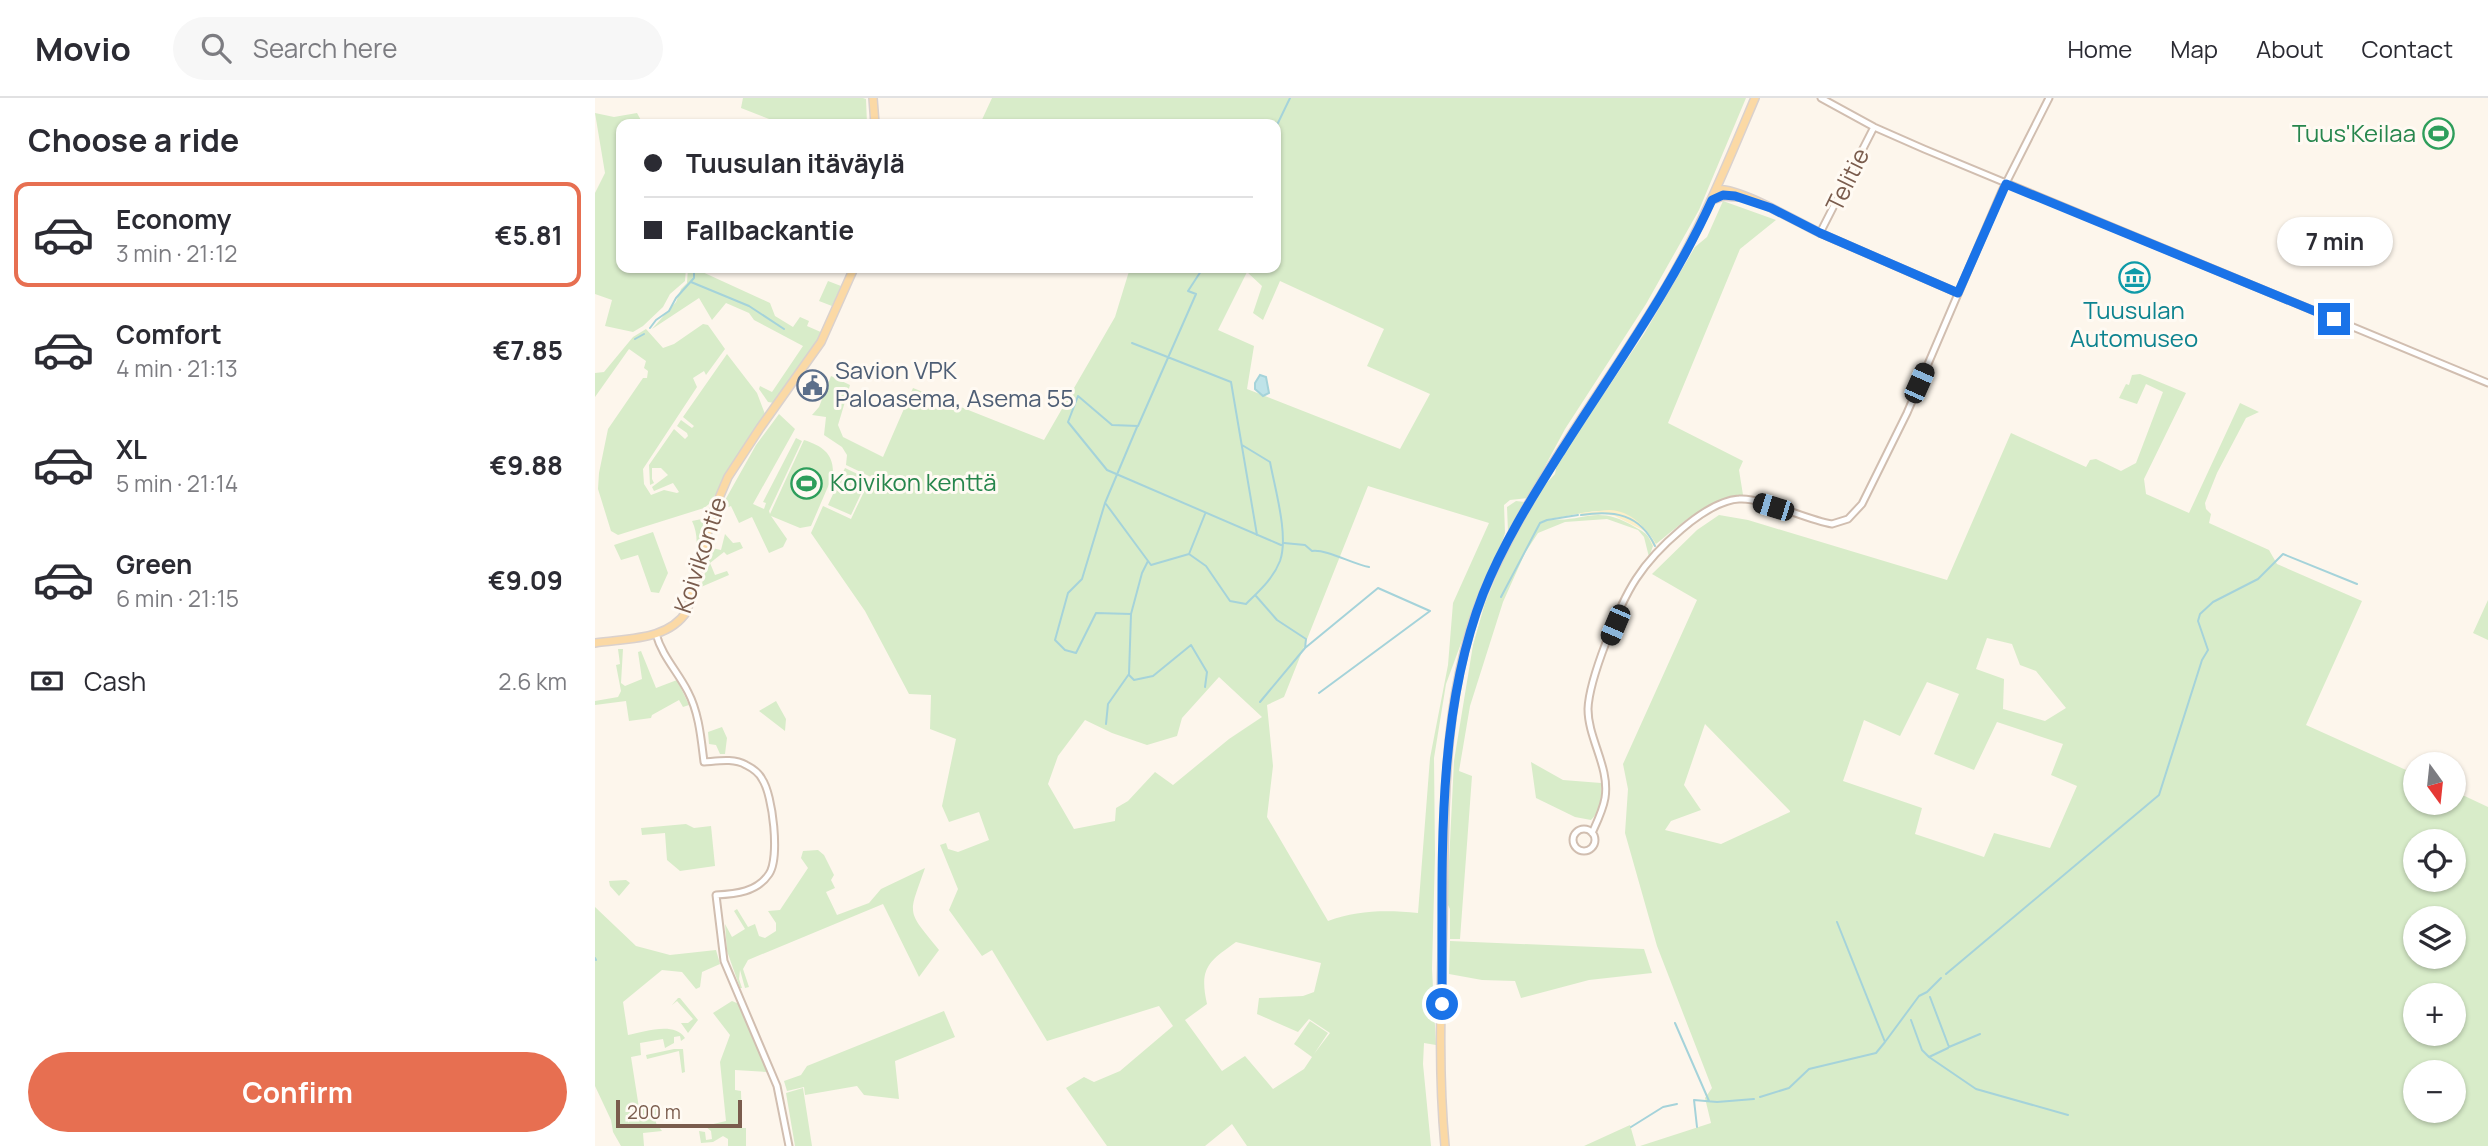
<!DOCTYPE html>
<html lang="en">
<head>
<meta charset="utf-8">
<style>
	body { margin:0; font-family:Manrope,sans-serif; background:#f7f7f7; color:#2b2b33; height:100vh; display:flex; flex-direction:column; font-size:26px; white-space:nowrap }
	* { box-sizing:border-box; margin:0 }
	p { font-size:23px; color:#7c7c81 }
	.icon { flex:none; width:38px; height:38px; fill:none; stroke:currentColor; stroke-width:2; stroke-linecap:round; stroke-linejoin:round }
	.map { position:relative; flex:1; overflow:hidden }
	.side { display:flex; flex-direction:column; background:#fff; width:595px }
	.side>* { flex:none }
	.hud { position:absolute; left:21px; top:21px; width:665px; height:154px; border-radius:14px; box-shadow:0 2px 5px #0004; display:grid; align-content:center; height:154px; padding:0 28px; background:#fff }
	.needle { width:46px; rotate:165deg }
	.fabs { position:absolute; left:1808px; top:654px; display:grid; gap:14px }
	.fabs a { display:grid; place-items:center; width:63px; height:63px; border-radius:50%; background:#fff; box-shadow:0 2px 5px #0004; font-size:35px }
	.scale { position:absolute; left:21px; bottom:18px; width:126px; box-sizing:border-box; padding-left:7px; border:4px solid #7a5c4d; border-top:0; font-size:19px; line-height:24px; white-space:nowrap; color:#7a5c4d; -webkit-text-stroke:5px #fffaf3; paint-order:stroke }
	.end { position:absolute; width:32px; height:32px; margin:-16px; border:9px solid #1a73e8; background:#fff; box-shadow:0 0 0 4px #fff }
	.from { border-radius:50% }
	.bubble { position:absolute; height:49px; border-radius:24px; background:#fff; box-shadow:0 2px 5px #0004; font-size:23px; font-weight:700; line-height:49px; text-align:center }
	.car { position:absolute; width:21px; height:42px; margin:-21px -10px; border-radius:9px; box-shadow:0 0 5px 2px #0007; background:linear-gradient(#222 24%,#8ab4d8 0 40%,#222 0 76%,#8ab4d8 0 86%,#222 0) }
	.hud b { display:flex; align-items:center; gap:24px; height:66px; font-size:26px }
	.hud b+b { border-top:2px solid #e1e1e2 }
	.hud i { width:18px; height:18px; background:#2b2b33 }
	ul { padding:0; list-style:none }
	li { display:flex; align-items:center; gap:21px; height:105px; margin:0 14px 10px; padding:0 14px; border:4px solid transparent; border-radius:14px }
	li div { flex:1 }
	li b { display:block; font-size:26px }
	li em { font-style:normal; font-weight:700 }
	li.on { border-color:#e76f51 }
	li>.icon { width:63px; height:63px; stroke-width:1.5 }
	h2 { padding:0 28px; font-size:32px; line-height:84px }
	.pay { display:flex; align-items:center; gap:18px; height:77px; padding:0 28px; font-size:26px }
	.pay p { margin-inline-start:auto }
	.button { display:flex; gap:14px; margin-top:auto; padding:14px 28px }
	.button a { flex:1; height:80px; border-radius:42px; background:#e76f51; color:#fff; font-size:28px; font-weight:700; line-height:80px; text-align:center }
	header { display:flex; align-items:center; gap:42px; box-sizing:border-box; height:98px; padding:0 35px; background:#fff; border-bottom:2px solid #e1e1e2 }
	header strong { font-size:33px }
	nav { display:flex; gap:38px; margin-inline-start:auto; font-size:24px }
	.search { width:490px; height:63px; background:#f7f7f7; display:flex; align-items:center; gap:18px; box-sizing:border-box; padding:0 24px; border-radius:38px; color:#7c7c81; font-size:26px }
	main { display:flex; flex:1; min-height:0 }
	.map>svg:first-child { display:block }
	.green { fill:#d8ecc9; fill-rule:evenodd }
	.sand { fill:#fcefc7 }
	.water { fill:#bfe3e8; stroke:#a5d3da; stroke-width:2 }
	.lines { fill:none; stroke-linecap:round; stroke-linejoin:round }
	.stream { stroke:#a5d3da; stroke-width:2 }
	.minor-casing { stroke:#d1beb0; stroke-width:9 }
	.major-casing { stroke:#dad1cd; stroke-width:10 }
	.minor { stroke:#fff; stroke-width:5 }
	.major { stroke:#fbd9a5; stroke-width:7 }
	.route { stroke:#1a73e8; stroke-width:9 }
	.labels { text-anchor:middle; stroke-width:6; stroke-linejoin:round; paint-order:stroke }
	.leisure-label { font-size:24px; fill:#27864d; stroke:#fffaf3; text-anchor:end }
	.street-label { font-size:24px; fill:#7a5c4d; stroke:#fffaf3 }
	.culture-label { font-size:24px; fill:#0d838f; stroke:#fffaf3 }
	.service-label { font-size:24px; fill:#4e5e75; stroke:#fffaf3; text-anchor:start }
</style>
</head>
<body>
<header>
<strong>Movio</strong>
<div class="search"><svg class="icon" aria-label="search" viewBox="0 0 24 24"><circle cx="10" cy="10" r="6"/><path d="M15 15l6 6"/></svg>Search here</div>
<nav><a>Home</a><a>Map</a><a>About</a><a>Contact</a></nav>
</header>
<main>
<section class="side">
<h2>Choose a ride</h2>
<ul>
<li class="on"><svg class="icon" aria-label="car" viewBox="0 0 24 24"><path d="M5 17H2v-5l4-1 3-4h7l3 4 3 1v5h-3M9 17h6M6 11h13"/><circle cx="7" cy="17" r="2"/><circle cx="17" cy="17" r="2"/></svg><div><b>Economy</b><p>3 min · 21:12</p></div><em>€5.81</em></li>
<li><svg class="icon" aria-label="car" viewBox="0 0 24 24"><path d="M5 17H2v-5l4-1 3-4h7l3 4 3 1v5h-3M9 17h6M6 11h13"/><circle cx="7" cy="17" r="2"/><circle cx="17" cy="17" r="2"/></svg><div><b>Comfort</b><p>4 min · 21:13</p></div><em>€7.85</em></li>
<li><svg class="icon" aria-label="car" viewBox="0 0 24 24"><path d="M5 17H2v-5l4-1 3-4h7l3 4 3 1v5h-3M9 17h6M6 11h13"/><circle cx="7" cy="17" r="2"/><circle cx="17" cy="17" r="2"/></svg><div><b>XL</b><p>5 min · 21:14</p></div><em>€9.88</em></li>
<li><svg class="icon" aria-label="car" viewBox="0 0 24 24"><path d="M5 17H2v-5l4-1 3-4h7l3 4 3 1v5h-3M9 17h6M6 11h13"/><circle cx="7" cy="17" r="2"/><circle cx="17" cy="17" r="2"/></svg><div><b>Green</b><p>6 min · 21:15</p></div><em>€9.09</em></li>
</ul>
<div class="pay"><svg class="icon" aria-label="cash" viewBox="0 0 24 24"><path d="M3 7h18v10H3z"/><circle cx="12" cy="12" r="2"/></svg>Cash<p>2.6 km</p></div>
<div class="button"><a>Confirm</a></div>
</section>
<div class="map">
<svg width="1893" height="1048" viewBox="0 0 1893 1048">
	<rect width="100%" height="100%" fill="#fdf6ec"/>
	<path class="green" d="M148 0H268L271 1 272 26H187L146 10Z
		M397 0H1151L1104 112 1051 206 970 331 933 400 915 402 909 407 910 435 904 454 886 491 851 586 839 660 840 757 837 871 841 947 829 945 828 966 836 1048H652L637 1026 610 1048H512L471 990 489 979 499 984 525 973 578 928 564 908 452 943 397 852 387 858 354 812 363 791 345 747 351 745 353 751 363 754 394 742 384 714 354 724 347 708 361 641 335 631 336 597 314 596 270 513 216 435 228 408 256 421 276 379 251 367 252 357 247 349 229 337 231 319 217 317 224 309 236 278 255 287 243 327 248 339 288 359 318 290 449 342 520 219 535 170H681V26H385ZM652 174 667 188 658 215 668 222 685 183 789 231 772 268 835 296 805 351 652 291 659 248 623 232ZM773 388 894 425 858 505 853 567 835 660 823 815C792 812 762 812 733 823L672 719 678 668 672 607 689 599ZM624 579 667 619 634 641 578 687 560 674 533 703 521 710 520 723 479 731 453 686 463 658 490 622 517 635 552 647 582 638 587 620ZM641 844 726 865 719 894 708 898 664 900 662 916 703 934 714 921 735 935 719 956 733 935 715 923 699 946 717 959 709 971 678 991 650 958 627 973 590 922 612 906C604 870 613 864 641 844Z
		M0 15 19 19 42 15 48 26H26V170H91L90 183 75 196 68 209 48 228 38 234 10 228 17 202 0 196V95L10 75Z
		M1128 103 1181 122 1145 151 1073 325 1148 363 1144 372 1148 397C1110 403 1091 422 1061 446 1031 398 1001 414 954 421 990 425 1000 405 1040 429 1052 436 1052 435 1058 448L1054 459 1049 439 1043 432 1012 421 970 424 943 435 930 455 908 504 875 608 864 673 877 678 865 841H855V811L852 805 859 663 878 547 890 505 909 460 932 415 947 390 960 376 962 365 1049 236 1100 149 1112 139Z
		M93 170H103V172L175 205 180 218 198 229 205 219 214 223 212 228 228 235 114 406 109 410 23 437 16 433 3 391 4 375 13 331 48 280H52L53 273 49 270 51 263 34 251 0 299V275L9 274 38 239 51 231 68 250 79 246 108 226 113 227 130 251 111 277 109 273 98 280 102 289 48 371 49 386 56 397 69 392 82 395 84 394 78 385 59 393 57 389 73 377 66 370H57V381L59 385 55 387 54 367 79 331 90 341 93 338 92 335 82 328 86 322 97 330 99 328 88 319 132 256 162 295 170 316 179 305 173 304 164 291 165 288 177 294 208 248 159 222 154 215 131 205 117 222 104 200 57 231 81 204 86 191 92 185Z
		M233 183 246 188 237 208 224 203Z
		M1545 276 1591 295 1549 381 1551 396 1594 415 1645 305 1664 314 1651 320 1622 375 1610 405 1611 411 1616 416 1614 425 1674 452 1682 466 1767 503 1711 627 1820 676V705H1858L1859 693 1893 709V1048H1045L1116 1025 1110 1000 1117 990 1062 848 1030 735 1033 691 1028 666 1102 502 1057 476 1102 432 1124 417 1153 422 1352 482 1416 335 1491 369 1495 362 1501 361 1526 373 1541 365 1568 294 1551 286 1542 306 1524 300 1531 286 1534 287 1537 277ZM1392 540 1417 546 1425 567 1441 573 1471 610 1450 623 1408 611 1409 581 1381 571ZM1332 584 1364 596 1339 656 1379 672 1402 624 1468 646 1456 677 1482 688 1455 750 1399 735 1389 759 1320 736 1327 710 1248 683 1269 622 1305 638ZM1110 626 1195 713V714L1126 746 1070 732 1076 723 1106 712 1089 687ZM1820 744H1858V782H1820ZM1820 821H1858V859H1820ZM1820 898H1858V936H1820ZM1820 975H1858V1013H1820Z
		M184 316 200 331 158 406 169 411 171 405 168 404 201 340 207 343 174 413 175 416 209 342C227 348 239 355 238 377L216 428 205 430 176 418 192 441 188 449 174 455 157 419 144 425 136 408 124 413 161 347Z
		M250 370 273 381 256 417 233 407Z
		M921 403 930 404 913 434 912 409Z
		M112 420 100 473 97 472C101 454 105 440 97 423Z
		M58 434 73 475 64 495 56 494 43 457 26 462 19 447Z
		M130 436 138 445 145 444 148 450 132 457 129 454 115 465 120 477 132 473 134 477 106 489 117 450 126 452Z
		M1893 502V542L1878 535Z
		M23 551H28L26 585 30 588 47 581 43 554 46 553 61 590 82 582 94 607 88 609 84 602 57 617 56 620 34 623 31 603 0 607V603L23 599 26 593 21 567 25 566Z
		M181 603 191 621 190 633 164 613Z
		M127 629 132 640 130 656H125L121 647 114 646 113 634Z
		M936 664 968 682 1006 685C1007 698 1006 712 996 722L980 719 941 700Z
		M91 726 99 730 116 728 120 768 85 773 72 762 70 735 47 737 46 730Z
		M223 752 229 757 239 777 236 782 240 790 231 794 242 817 274 805 286 791 330 770C313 819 311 811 344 852L324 879 288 806 153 862 148 871 154 889 150 890 145 872 144 881 147 890H145L132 853 130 826 137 839 150 831 139 813 142 811 153 829 160 826 164 838 170 840 181 833V825L173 813 185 812 213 770 206 760 208 753Z
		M31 782 35 785 24 798 15 788 14 783Z
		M0 809 41 848 75 857 121 852 125 866 107 874 105 889 101 891 87 874 67 872 28 904 33 937C49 934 79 923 90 940L86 943 85 938 79 939V945L70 950 68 941 45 945 46 957 36 959 44 1010 62 1007 61 1025 67 1033 48 1035 49 1048H26L18 1034 16 1022 0 988Z
		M855 843 1049 851 1057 875 994 882 926 900 920 883 887 882 854 876Z
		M83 900H85L103 922 93 935 86 925H93L98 921 82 903 77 907Z
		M137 903 144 906 172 974 140 972V992L146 993 147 1030H151V1048H133V1041L128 1038 118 1044 106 1045 104 1033 110 1034 111 1042 117 1041 116 1033 110 1028 131 1023 125 964 135 937 118 915Z
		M349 913 360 939 300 963 304 1001 269 997 262 988 210 997 209 989 192 993 189 983 206 977 212 968Z
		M79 951H88L90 974 87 975 84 953 52 961 51 957Z
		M208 990 217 1048H200L191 995Z
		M1035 1027 1041 1048H989Z"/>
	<path class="sand" d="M1014 412C1037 413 1050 429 1061 446L1058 448 1052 434 1020 418 1010 416 986 418V415Z"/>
	<path class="water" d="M665 277 671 279 674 295 668 298 660 291V285Z"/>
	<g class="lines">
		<path class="stream" d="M681 29 695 0
			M608 170 593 193 601 196 543 328 517 327 483 298 473 324 512 372 686 447
			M96 184 154 208 189 231
			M55 230 61 222 74 213 81 200 99 180V170
			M40 241 49 236
			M537 245 636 284 662 437
			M511 406 556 467 594 456 610 416
			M986 417C1019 412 1045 416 1060 448
			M689 445 710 447 717 453C732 451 757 466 774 469
			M594 456 611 468 635 503 651 506C664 493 678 481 685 463 694 438 680 391 675 364L647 347
			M661 498 682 522 711 541 710 550
			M906 499 945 425 952 422 983 417
			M536 516 501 515 481 555 470 552 460 542 473 495 487 481 510 405 542 329
			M534 577 539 582 558 578 596 547 612 574 610 589
			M665 604 710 550 783 490 835 513 724 595
			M511 626 513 606 534 576 536 516 547 475 553 463
			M0 860 1 862
			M1351 876 1564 697 1607 562 1613 552 1603 523 1605 516 1618 504 1663 481 1688 456 1762 486
			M1335 899 1354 949 1385 936
			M1316 922 1327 952 1334 959 1381 991 1473 1017
			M1080 925 1114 1003
			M1290 944 1324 898 1332 894 1346 880
			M1334 959 1353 950
			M1165 999 1194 990 1214 971 1281 955 1290 944 1242 824
			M1036 1029 1068 1009 1082 1006
			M1102 1029 1099 1002 1122 1004 1159 1001"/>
		<defs>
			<path id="minor" d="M1226 0 1279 29 1329 51 1893 285
				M1279 29 1225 135 1363 195
				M61 536C67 558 83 574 93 594 104 615 106 640 109 664 123 663 139 660 151 667 157 670 164 675 167 681 178 697 185 760 174 776 162 794 141 796 121 797L129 863 182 988 194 1048
				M978 742a11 11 0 1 1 22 0a11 11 0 1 1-22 0Z
				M997 735C1002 724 1008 712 1010 700 1015 669 993 641 993 611 994 581 1024 507 1041 481 1059 453 1110 403 1144 401 1167 399 1211 422 1237 426L1253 421 1267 406 1312 315 1407 93 1454 0"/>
			<path id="major" d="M278 0 280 26
				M1121 92C1138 86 1206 126 1225 135
				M1117 102 1128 98 1142 99
				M0 545C32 540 73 543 92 513L118 414 133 379 165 330 226 244 259 170
				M850 1048C843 973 846 897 848 822 850 712 846 592 891 489 938 381 1012 289 1071 189 1107 128 1133 64 1160 0"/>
		</defs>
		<use href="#minor" class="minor-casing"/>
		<use href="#major" class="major-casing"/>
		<use href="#minor" class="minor"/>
		<use href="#major" class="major"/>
	</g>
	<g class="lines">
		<path class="route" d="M847 906C848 772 839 623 888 496 908 445 938 398 967 352 1019 270 1077 190 1117 102L1128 97 1140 98 1176 110 1225 135 1363 195 1411 86 1739 221"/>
	</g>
	<defs>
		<symbol id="stadium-ring" viewBox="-11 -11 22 22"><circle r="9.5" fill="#fffaf3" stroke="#2e9e5b" stroke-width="1.5"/><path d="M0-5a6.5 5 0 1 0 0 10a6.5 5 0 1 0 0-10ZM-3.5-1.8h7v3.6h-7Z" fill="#2e9e5b"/></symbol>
		<symbol id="museum-ring" viewBox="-11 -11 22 22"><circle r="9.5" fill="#fffaf3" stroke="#0f9aa8" stroke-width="1.5"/><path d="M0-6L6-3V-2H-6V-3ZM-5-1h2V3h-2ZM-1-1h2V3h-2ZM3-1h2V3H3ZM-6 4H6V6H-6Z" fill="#0f9aa8"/></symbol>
		<symbol id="civic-ring" viewBox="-11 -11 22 22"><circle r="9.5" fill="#fffaf3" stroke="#5c6f8a" stroke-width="1.5"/><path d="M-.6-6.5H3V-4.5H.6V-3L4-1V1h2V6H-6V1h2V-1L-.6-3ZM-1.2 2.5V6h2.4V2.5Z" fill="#5c6f8a"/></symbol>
	</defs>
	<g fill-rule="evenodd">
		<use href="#stadium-ring" x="1826" y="18" width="35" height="35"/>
		<use href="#museum-ring" x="1522" y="162" width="35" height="35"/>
		<use href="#civic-ring" x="200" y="270" width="35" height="35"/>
		<use href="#stadium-ring" x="194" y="368" width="35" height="35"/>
	</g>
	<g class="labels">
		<g class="leisure-label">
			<text x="1821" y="44">Tuus'Keilaa</text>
			<text x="235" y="393" text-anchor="start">Koivikon kenttä</text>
		</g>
		<g class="street-label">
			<text transform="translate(1253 82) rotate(-64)" y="8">Telitie</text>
			<text transform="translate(106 457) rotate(-72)" y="8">Koivikontie</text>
		</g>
		<g class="culture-label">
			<text x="1539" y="221">Tuusulan<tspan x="1539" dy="28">Automuseo</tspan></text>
		</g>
		<g class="service-label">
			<text x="240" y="281">Savion VPK<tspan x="240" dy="28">Paloasema, Asema 55</tspan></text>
		</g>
	</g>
</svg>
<div class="fabs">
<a><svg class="needle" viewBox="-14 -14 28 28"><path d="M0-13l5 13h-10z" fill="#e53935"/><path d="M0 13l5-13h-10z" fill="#7c7c81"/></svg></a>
<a><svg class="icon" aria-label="locate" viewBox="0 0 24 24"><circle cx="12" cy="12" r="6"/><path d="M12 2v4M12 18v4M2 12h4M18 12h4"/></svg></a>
<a><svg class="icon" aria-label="layers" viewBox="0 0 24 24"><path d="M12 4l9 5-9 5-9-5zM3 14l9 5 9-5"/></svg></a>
<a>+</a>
<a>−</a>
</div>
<div class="scale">200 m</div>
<i class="end from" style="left:847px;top:906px"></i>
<i class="end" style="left:1739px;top:221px"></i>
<div class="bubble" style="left:1682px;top:119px;width:116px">7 min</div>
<i class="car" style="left:1324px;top:285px;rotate:24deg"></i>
<i class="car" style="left:1178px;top:409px;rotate:287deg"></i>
<i class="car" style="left:1020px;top:527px;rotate:203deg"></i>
<div class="hud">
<b><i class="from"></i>Tuusulan itäväylä</b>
<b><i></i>Fallbackantie</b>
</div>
</div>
</main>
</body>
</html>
